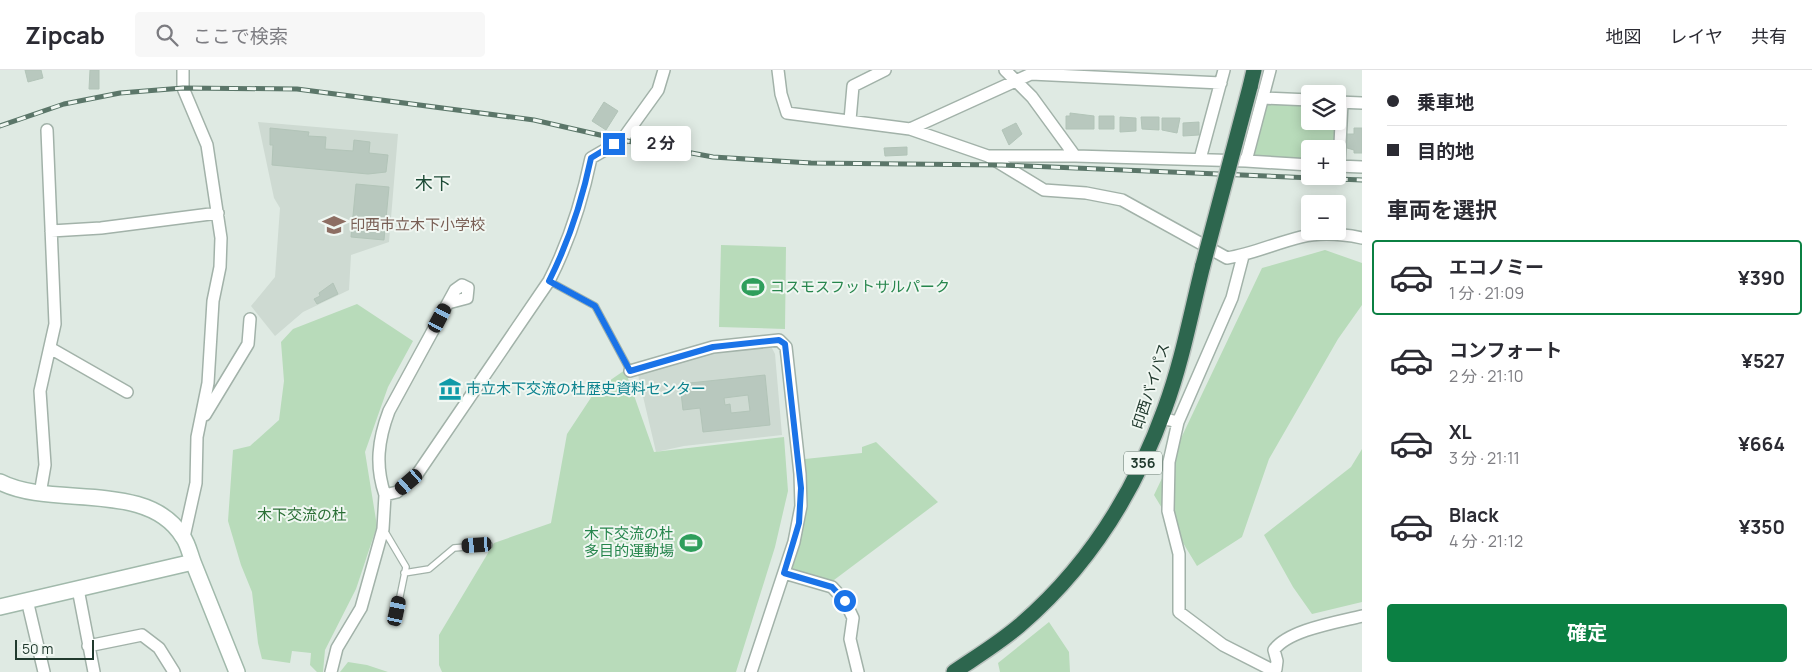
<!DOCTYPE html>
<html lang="ja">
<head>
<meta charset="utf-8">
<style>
	body { margin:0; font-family:Manrope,"Noto Sans JP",sans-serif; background:#f7f7f7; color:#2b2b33; height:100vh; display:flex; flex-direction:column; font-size:19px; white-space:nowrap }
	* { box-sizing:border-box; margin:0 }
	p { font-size:16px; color:#7c7c81 }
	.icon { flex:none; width:28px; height:28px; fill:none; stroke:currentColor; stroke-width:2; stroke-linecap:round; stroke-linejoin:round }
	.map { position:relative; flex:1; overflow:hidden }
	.sheet { display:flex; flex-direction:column; background:#fff; width:450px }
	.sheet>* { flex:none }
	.banner { display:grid; align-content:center; height:110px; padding:0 25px; background:#fff }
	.buttons { position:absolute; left:1301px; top:15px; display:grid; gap:10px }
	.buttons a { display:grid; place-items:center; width:45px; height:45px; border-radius:5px; background:#fff; box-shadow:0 2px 12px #0003; font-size:25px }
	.scale { position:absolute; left:15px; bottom:12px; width:79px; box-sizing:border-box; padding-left:5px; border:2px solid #213a2e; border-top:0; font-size:14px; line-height:18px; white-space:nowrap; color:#213a2e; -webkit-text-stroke:4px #f0f7f2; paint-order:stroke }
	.end { position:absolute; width:22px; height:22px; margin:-11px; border:6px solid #1a73e8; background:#fff; box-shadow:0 0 0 2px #fff }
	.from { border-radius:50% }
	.bubble { position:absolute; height:35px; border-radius:5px; background:#fff; box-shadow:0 2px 12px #0003; font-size:16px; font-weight:700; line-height:35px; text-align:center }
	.car { position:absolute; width:15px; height:30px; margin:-15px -8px; border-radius:6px; box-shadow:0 0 4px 1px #0007; background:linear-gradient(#222 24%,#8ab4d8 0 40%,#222 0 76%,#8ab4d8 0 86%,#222 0) }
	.banner b { display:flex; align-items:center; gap:18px; height:48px; font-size:19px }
	.banner b+b { border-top:1px solid #e1e1e2 }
	.banner i { width:12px; height:12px; background:#2b2b33 }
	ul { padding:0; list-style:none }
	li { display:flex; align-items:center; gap:15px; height:75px; margin:0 10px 8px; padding:0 15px; border:2px solid transparent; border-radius:5px }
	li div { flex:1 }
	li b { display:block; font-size:19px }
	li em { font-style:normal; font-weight:700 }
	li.on { border-color:#0b8043 }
	li>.icon { width:45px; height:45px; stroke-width:1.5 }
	h2 { padding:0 25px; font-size:22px; line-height:60px }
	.action { display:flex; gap:10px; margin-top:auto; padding:10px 25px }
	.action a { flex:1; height:58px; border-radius:5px; background:#0b8043; color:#fff; font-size:20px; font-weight:700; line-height:58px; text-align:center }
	header { display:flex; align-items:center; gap:30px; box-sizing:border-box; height:70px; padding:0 25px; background:#fff; border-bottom:1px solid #e1e1e2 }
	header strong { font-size:24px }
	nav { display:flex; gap:28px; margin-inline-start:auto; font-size:18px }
	.search { width:350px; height:45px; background:#f7f7f7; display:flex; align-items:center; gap:12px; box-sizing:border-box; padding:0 18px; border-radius:5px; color:#7c7c81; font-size:19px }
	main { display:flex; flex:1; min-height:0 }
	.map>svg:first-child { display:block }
	.built { fill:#cedad2 }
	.green { fill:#b8dbba }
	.building { fill:#b8c8be; stroke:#b2c4b8; fill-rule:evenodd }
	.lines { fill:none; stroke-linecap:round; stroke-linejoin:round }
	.lane-casing { stroke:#a2b2a9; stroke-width:8 }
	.street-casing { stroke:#a2b2a9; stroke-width:14 }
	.secondary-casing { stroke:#a1b9ab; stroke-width:18 }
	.highway-casing { stroke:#bcc4c0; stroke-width:18 }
	.lane { stroke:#fff; stroke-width:5.5 }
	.street { stroke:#fff; stroke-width:11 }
	.secondary { stroke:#fff; stroke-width:15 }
	.highway { stroke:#2d664e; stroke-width:15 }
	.rail-casing { stroke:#5b7669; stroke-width:5 }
	.rail { stroke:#f0f7f2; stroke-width:3; stroke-dasharray:9; stroke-linecap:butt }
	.highway-bridge-casing { stroke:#bcc4c0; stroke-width:18; stroke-linecap:butt }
	.highway-bridge { stroke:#2d664e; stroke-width:15 }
	.route { stroke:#1a73e8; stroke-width:6 }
	.labels { text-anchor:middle; stroke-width:4; stroke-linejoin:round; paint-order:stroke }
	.shield { fill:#f0f7f2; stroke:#5f7369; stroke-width:1 }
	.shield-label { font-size:14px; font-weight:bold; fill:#213a2e }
	.education-label { font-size:15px; fill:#785e54; stroke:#f0f7f2; text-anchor:start }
	.leisure-label { font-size:15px; fill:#27864d; stroke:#f0f7f2; text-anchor:start }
	.street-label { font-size:15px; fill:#213a2e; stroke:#f0f7f2 }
	.culture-label { font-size:15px; fill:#0d838f; stroke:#f0f7f2; text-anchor:start }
	.park-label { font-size:15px; fill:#2c7037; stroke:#f0f7f2 }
	.quarter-label { font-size:18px; fill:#1d4b36; stroke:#f0f7f2 }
</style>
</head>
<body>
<header>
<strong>Zipcab</strong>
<div class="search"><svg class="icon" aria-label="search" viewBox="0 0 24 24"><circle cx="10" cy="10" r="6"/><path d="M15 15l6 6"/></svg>ここで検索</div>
<nav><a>地図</a><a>レイヤ</a><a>共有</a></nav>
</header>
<main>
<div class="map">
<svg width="1362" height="602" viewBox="0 0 1362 602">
	<rect width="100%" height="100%" fill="#dfeae3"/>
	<path class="built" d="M258 52 398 64 389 172 351 185 349 220 303 242 275 266 251 236 275 207 280 138 274 128Z
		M771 276 775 284 782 365 684 376 656 382 638 305 676 292 726 279Z"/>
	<path class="green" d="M1265 35H1310V51H1338V79H1310V90L1253 86Z
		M721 175 786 177 785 259 719 257Z
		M1325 180 1362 193V235L1338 269 1269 389 1242 467 1197 496 1154 425 1262 198Z
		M357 234 413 271 388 317 365 382 377 456 356 519 325 580 323 602H317L310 595 311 583 292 581 290 593 262 589 258 573 252 522 241 495 228 451 233 380 250 376 279 350 284 311 281 272 293 259Z
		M625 300 654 382 784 367 788 421 775 477 736 602H442L439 595V565L494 473 551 453 567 364 596 320Z
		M876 372 938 432 834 510 827 513 790 498 805 451V389L862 383V377Z
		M1362 379V532L1312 544 1293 517 1264 465 1351 397Z
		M1049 552 1069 582 1070 602H1000L998 593Z
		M348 592 367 595 388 602H340Z"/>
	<path class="building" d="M25 0H41L43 8 28 12Z
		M90 0H99V19H89Z
		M604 32 618 41 606 60 592 51Z
		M1070 43 1094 46V59H1066V46H1070Z
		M1099 46H1114V59H1099Z
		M1120 47 1136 48V61L1120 62Z
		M1141 47H1159V60L1142 59Z
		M1162 48H1180L1177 63 1162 60Z
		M1199 52V65L1183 66V53Z
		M1016 53 1022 64 1009 75 1002 60Z
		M270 58 309 62 308 66 326 67 325 79 353 81 354 70 370 72 369 83 388 85 386 102 368 104 272 95 273 75H270Z
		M1354 58H1362V83H1354V80L1347 78V64H1354Z
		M907 77V85L885 86 884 78Z
		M356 114 389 117 384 170 351 167Z
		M333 213 338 224 317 234 314 229 320 226 319 223Z
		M765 305 770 355 703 362 700 338 683 340 680 314ZM748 325 750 341 731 343 730 334 725 335 724 328Z"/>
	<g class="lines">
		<defs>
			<path id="lane" d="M549 211 595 236 630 301
				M384 460 406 497 397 541
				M404 503 429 499 454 478 489 475"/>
			<path id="street" d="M183 0V18L207 75 221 168 220 197 213 231 208 313 197 367 196 413 184 467
				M778 0 781 24 787 43 910 59 988 86H1075
				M1005 0 1032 27 1075 86 1246 91
				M1270 0 1246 91 1310 95
				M1263 28 1310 30
				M1338 32 1362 33
				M850 50 853 16 885 0
				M910 59 1031 4 1221 13
				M988 86 1044 120 1086 123 1122 130 1227 188C1252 184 1276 173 1301 167 1321 162 1342 164 1362 168
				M1200 89 1224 0
				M1338 96 1362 97
				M1339 96 1342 32
				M51 161 101 158 218 143
				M50 278 127 322
				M630 301 713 277 779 270 786 277 800 404 801 436 794 472 751 602
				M205 345 248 274 250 249
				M1161 348 1178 352 1232 228 1243 186
				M1178 352 1169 392 1168 441 1179 484V542L1223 575 1274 601
				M40 424 45 395 40 321 55 254 47 60
				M385 425C375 396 378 370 389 341L455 220 462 215 468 218 467 228 448 233
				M784 503 832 517 845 531 853 548 850 569 858 602
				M78 519 94 602
				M27 530 44 602
				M88 576 142 565 159 578 174 602
				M331 602 337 578 361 538 383 459 385 425 397 422 416 406 549 211C569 172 582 131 591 88L622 70 658 20 664 0
				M1272 602 1276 599 1277 591 1274 580C1288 560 1338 552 1362 546"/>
			<path id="secondary" d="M0 412C52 439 148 409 183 467 188 474 190 484 193 492L0 537
				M193 492 237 602"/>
			<path id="highway" d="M1250 17 1254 0
				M954 602C976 587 999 573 1019 556 1087 498 1135 422 1165 338 1182 292 1191 243 1203 195"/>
		</defs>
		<use href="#lane" class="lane-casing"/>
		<use href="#street" class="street-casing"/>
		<use href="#secondary" class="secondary-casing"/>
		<use href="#highway" class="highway-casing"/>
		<use href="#lane" class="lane"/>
		<use href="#street" class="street"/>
		<use href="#secondary" class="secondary"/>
		<use href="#highway" class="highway"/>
		<defs>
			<path id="rail" d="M0 56 64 34 120 23 183 18 297 19 534 50 622 70 713 87 811 93 1002 95 1362 110"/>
		</defs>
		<use href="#rail" class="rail-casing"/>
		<use href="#rail" class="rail"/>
		<defs>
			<path id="highway-bridge" d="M1203 195 1250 17"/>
		</defs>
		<use href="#highway-bridge" class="highway-bridge-casing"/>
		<use href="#highway-bridge" class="highway-bridge"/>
	</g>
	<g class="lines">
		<path class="route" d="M614 74 591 88C582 131 569 171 549 211L595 236 630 301 713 277 779 270 785 274 801 418 799 453 784 503 832 517 845 531"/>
	</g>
	<defs>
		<symbol id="school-bare" viewBox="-9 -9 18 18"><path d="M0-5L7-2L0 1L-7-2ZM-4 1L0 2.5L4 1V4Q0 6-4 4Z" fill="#8d6e63" stroke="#f0f7f2" stroke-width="2.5" paint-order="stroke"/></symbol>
		<symbol id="stadium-bare" viewBox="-9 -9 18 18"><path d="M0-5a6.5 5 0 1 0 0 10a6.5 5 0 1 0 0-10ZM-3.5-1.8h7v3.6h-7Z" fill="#2e9e5b" stroke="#f0f7f2" stroke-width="2.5" paint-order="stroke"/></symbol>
		<symbol id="museum-bare" viewBox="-9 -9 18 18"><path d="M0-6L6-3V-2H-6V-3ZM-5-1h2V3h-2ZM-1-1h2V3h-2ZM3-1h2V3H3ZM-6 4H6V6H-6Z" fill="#0f9aa8" stroke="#f0f7f2" stroke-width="2.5" paint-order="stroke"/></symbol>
	</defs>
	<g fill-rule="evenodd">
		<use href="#school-bare" x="318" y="139" width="32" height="32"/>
		<use href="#stadium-bare" x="737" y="201" width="32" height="32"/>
		<use href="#museum-bare" x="434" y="303" width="32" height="32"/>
		<use href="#stadium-bare" x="675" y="457" width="32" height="32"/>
	</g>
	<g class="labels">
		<rect class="shield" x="1124" y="381.5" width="38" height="23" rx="4"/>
		<g class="shield-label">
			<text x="1143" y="398">356</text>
		</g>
		<g class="education-label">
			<text x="350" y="160">印西市立木下小学校</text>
		</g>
		<g class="leisure-label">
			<text x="770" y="222">コスモスフットサルパーク</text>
			<text x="674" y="469" text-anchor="end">木下交流の杜<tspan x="674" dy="17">多目的運動場</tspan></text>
		</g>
		<g class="street-label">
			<text transform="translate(1151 316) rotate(-72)" y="5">印西バイパス</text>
		</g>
		<g class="culture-label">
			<text x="466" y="324">市立木下交流の杜歴史資料センター</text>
		</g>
		<g class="park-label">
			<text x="302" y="450">木下交流の杜</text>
		</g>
		<g class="quarter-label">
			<text x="433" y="120">木下</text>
		</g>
	</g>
</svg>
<div class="buttons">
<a><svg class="icon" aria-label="layers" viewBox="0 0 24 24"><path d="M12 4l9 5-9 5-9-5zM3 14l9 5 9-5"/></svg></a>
<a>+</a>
<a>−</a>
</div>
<div class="scale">50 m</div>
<i class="end from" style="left:845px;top:531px"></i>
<i class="end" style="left:614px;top:74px"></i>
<div class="bubble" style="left:631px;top:56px;width:60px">2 分</div>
<i class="car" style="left:440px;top:248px;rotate:28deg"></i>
<i class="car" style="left:409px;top:412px;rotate:229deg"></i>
<i class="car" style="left:477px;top:475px;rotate:266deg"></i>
<i class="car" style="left:397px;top:541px;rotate:12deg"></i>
</div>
<section class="sheet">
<div class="banner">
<b><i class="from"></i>乗車地</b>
<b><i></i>目的地</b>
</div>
<h2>車両を選択</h2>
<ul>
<li class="on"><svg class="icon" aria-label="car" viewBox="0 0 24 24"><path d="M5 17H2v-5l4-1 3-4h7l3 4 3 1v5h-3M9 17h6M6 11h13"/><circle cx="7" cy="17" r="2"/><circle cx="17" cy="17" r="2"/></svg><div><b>エコノミー</b><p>1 分 · 21:09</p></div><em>¥390</em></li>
<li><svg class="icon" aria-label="car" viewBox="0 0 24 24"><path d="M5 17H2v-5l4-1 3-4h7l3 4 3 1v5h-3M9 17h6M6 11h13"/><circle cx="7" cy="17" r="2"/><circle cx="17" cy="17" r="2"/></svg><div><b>コンフォート</b><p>2 分 · 21:10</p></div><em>¥527</em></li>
<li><svg class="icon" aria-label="car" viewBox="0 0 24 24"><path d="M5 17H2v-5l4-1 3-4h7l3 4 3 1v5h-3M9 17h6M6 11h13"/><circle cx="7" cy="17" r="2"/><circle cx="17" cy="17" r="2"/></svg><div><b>XL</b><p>3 分 · 21:11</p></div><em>¥664</em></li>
<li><svg class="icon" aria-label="car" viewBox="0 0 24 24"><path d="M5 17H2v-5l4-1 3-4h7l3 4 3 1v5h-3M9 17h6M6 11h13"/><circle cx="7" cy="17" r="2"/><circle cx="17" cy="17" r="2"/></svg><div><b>Black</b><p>4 分 · 21:12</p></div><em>¥350</em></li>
</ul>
<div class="action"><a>確定</a></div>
</section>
</main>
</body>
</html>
